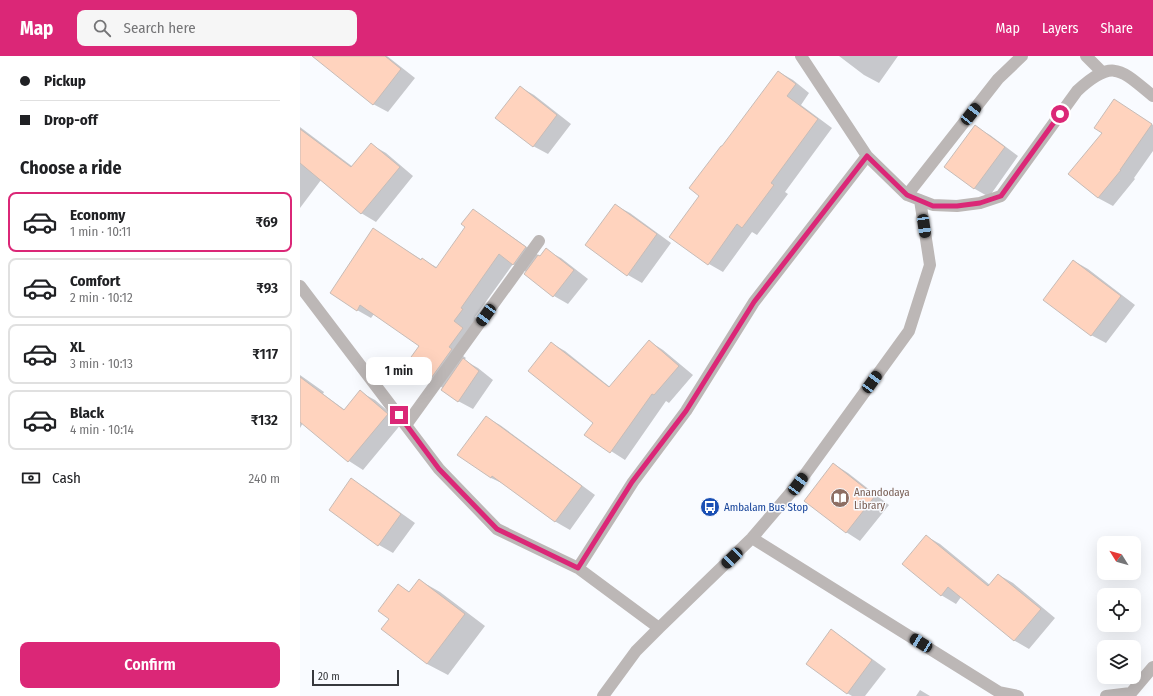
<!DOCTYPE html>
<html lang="en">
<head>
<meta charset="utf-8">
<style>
	body { margin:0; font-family:"Fira Sans Condensed",sans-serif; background:#f6f6f6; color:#202124; height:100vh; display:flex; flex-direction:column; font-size:15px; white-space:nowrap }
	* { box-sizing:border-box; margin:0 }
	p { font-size:13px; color:#757577 }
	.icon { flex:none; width:22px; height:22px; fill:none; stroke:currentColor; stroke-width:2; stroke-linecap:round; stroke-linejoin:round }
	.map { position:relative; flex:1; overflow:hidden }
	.sheet { display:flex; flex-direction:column; background:#fff; width:300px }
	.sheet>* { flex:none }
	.guide { display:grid; align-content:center; height:88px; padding:0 20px; background:#fff }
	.needle { width:26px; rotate:307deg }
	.controls { position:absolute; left:797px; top:480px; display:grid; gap:8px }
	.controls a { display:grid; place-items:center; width:44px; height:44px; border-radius:8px; background:#fff; box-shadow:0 4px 16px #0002; font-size:20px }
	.scale { position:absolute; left:12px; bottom:10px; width:87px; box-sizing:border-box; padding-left:4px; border:2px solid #37393d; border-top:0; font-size:11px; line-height:14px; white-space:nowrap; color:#37393d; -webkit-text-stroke:3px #f9fbff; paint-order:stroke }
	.end { position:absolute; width:18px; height:18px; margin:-9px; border:5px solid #db2777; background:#fff; box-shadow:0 0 0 2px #fff }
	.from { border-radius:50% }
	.bubble { position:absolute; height:28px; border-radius:8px; background:#fff; box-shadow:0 4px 16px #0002; font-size:13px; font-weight:600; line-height:28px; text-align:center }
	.car { position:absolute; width:12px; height:24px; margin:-12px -6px; border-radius:5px; box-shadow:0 0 3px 1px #0007; background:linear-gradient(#222 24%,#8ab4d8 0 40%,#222 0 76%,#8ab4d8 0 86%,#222 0) }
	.guide b { display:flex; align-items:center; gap:14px; height:38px; font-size:15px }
	.guide b+b { border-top:1px solid #e0e0e0 }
	.guide i { width:10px; height:10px; background:#202124 }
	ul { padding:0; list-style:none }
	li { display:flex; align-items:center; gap:12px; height:60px; margin:0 8px 6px; padding:0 12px; border:2px solid #e0e0e0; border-radius:8px }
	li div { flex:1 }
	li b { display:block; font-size:15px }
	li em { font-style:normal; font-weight:600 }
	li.current { border-color:#db2777 }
	li>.icon { width:36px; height:36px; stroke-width:1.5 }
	h2 { padding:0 20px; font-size:18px; line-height:48px }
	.pay { display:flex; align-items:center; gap:10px; height:44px; padding:0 20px; font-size:15px }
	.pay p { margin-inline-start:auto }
	.cta { display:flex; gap:8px; margin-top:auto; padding:8px 20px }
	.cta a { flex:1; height:46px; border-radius:8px; background:#db2777; color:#fff; font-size:16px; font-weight:600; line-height:46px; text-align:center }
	header { display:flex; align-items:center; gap:24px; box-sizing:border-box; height:56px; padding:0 20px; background:#db2777; color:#fff }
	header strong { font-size:19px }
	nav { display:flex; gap:22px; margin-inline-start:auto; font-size:14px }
	.search { width:280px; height:36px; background:#f6f6f6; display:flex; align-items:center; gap:10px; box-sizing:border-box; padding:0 14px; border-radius:8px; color:#757577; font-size:15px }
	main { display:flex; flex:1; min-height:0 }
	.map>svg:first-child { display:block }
	.shadow { fill:#0003 }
	.building { fill:#ffd3be; stroke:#c7bcb7 }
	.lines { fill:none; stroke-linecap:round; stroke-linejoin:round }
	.minor { stroke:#bcb7b6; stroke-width:12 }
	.route { stroke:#db2777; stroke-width:5 }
	.labels { text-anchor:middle; stroke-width:3; stroke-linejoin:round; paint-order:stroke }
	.education-label { font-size:11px; fill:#785e54; stroke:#f9fbff; text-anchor:start }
	.transit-label { font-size:11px; fill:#164399; stroke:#f9fbff; text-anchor:start }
</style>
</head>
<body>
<header>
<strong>Map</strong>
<div class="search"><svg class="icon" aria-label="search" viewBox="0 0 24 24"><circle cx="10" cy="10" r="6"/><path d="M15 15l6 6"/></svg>Search here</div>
<nav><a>Map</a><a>Layers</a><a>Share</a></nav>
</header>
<main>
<section class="sheet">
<div class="guide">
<b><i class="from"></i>Pickup</b>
<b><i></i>Drop-off</b>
</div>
<h2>Choose a ride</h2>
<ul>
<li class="current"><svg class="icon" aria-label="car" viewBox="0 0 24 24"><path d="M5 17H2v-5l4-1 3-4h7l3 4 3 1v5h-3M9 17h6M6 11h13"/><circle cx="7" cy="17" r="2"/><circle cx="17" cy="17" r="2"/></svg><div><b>Economy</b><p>1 min · 10:11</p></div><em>₹69</em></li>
<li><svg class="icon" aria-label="car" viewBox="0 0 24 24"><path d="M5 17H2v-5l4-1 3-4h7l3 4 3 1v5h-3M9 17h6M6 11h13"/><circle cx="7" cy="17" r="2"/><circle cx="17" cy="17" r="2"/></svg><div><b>Comfort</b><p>2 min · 10:12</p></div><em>₹93</em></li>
<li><svg class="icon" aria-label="car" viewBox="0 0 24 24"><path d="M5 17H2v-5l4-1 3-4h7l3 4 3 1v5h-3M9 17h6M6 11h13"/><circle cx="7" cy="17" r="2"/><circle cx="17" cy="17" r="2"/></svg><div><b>XL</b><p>3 min · 10:13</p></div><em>₹117</em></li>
<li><svg class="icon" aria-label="car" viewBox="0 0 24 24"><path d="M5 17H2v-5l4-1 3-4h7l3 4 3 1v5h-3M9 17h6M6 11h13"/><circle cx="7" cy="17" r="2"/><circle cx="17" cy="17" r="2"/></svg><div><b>Black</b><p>4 min · 10:14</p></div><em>₹132</em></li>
</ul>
<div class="pay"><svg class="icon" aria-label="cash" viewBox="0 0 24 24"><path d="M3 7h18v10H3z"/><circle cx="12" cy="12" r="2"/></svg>Cash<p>240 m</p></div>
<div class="cta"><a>Confirm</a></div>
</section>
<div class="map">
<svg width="853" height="640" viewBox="0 0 853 640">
	<rect width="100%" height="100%" fill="#f9fbff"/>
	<path class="shadow" d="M25 0H87L115 22 88 56 73 48Z
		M539 0H598L579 27 564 19Z
		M479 16 493 24 509 37 501 49 532 72 485 136 488 138 457 179 452 176 423 216 409 208 401 140 423 92Z
		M220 31 234 39 271 68 248 98 233 90Z
		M814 44 853 69V95L834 122 835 123 813 150 798 142 769 118 803 77Z
		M0 71 53 111 72 89 86 97 113 120 76 166 61 157 21 124 0 152Z
		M675 71 690 79 718 100 689 141 675 133 645 111Z
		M315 149 330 157 371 187 342 227 328 219Z
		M173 154 187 163 241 201 246 194 261 202 288 223 268 248 254 240 226 218 227 216 213 208 175 261 176 262 163 300 166 302 164 304 178 312 193 324 173 353 158 345 143 332 129 324 121 290 74 258 71 262 57 254 73 173 122 204V203L138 212 167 171Z
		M774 205 788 213 835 249 806 287 791 279Z
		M349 285 363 294 393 319 369 347 366 345 325 404 286 379 295 367 251 287 265 295 310 331Z
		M0 319 24 336 23 338 45 354 60 336 75 344 102 367 63 414 49 405 3 367 0 372Z
		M186 361 200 369 295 439 270 474 256 466 206 429 191 422Z
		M534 408 548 417 589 449 560 485 546 476Z
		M51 424 66 432 115 467 93 497 79 489 30 454Z
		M626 480 640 488 690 529 699 519 713 527 755 562 729 593 715 585 661 541 656 548 641 539Z
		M119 524 140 536 185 570 148 619 127 608 90 563 98 529 110 536Z
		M531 575 545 583 586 613 565 640H552L547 637Z
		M620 634 630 640H616Z"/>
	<path class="building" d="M12 0H85L101 13 73 49Z
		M478 15 496 28 487 40 518 63 471 127 474 129 442 172 437 168 408 209 369 181 399 140 389 132 421 90H422Z
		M220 30 257 59 233 91 195 62Z
		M814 43 852 68 820 114H821L798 142 768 118 802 77 794 72Z
		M675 69 705 91 674 133 644 111Z
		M0 73 51 111 71 87 100 111 61 158 0 107Z
		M315 148 357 178 327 220 285 189Z
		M173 153 226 191 213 209 199 198 161 252 163 253 154 265 163 272 149 291 152 293 129 325 106 308 119 290 60 249 57 255 30 237 73 172 121 204 122 202 136 212 165 171 161 168Z
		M246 192 274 214 253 241 224 218 238 199 240 200Z
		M773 204 821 240 791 280 743 244Z
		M349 284 379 310 354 339 352 338 310 397 284 379 293 367 228 315 251 286 309 331Z
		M163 302 179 315 158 346 141 334Z
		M0 321 44 354 60 334 88 358 48 406 0 366Z
		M186 360 282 430 255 466 192 420 191 422 157 399Z
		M533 407 575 440 546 477 504 445Z
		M51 422 101 458 78 490 29 454Z
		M626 479 688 530 698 518 741 553 714 585 648 531 641 540 602 508Z
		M119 523 165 558 127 608 81 573 89 563 78 555 98 528 109 536Z
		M531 573 572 604 547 638 506 608Z"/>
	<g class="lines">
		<path class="minor" d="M501 0 567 100 607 139 633 149 657 150 680 147 701 140 777 35C813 2 820 13 853 40
			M786 0 802 16
			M607 139 698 23 722 0
			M0 230 139 413 197 473 278 512 333 426 386 355 454 246 567 100
			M106 369 239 185
			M452 482 699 636 718 640
			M278 512 359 572 336 595 303 640
			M359 572 452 482 498 428 609 275 630 209 620 144
			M806 640 831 637 853 611"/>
	</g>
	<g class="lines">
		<path class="route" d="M99 359 139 413 197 473 278 512 332 426 386 355 454 246 567 100 607 139 633 150H657L680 147 701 140 760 58"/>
	</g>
	<defs>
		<symbol id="library-disc" viewBox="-11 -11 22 22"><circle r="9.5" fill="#8d6e63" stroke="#f9fbff"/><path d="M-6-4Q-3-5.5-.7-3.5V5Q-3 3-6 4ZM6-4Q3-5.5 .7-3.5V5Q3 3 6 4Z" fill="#fff"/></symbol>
		<symbol id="bus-disc" viewBox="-11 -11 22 22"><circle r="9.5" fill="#1a4fb4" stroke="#f9fbff"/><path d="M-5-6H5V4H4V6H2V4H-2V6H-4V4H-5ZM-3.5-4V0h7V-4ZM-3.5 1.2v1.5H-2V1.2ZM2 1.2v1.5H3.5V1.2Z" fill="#fff"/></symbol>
	</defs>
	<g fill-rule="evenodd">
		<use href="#library-disc" x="529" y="431" width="22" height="22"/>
		<use href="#bus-disc" x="399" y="440" width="22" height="22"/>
	</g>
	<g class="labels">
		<g class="education-label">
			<text x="554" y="440">Anandodaya<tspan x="554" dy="13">Library</tspan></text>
		</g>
		<g class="transit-label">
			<text x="424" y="455">Ambalam Bus Stop</text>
		</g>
	</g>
</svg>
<div class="controls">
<a><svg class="needle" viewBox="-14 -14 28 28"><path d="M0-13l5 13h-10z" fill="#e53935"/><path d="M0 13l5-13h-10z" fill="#757577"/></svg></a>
<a><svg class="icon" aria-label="locate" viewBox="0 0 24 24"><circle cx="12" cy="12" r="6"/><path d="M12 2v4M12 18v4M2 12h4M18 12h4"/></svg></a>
<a><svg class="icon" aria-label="layers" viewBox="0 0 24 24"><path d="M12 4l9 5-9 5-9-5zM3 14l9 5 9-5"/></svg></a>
</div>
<div class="scale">20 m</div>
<i class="end from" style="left:760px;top:58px"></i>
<i class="end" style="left:99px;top:359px"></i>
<div class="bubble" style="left:66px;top:301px;width:66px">1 min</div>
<i class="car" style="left:671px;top:58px;rotate:38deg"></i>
<i class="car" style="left:624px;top:170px;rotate:172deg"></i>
<i class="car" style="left:186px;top:259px;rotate:216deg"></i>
<i class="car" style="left:572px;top:326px;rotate:36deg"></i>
<i class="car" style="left:498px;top:428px;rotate:36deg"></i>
<i class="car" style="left:432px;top:502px;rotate:226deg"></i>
<i class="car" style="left:621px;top:587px;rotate:302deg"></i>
</div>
</main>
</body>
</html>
